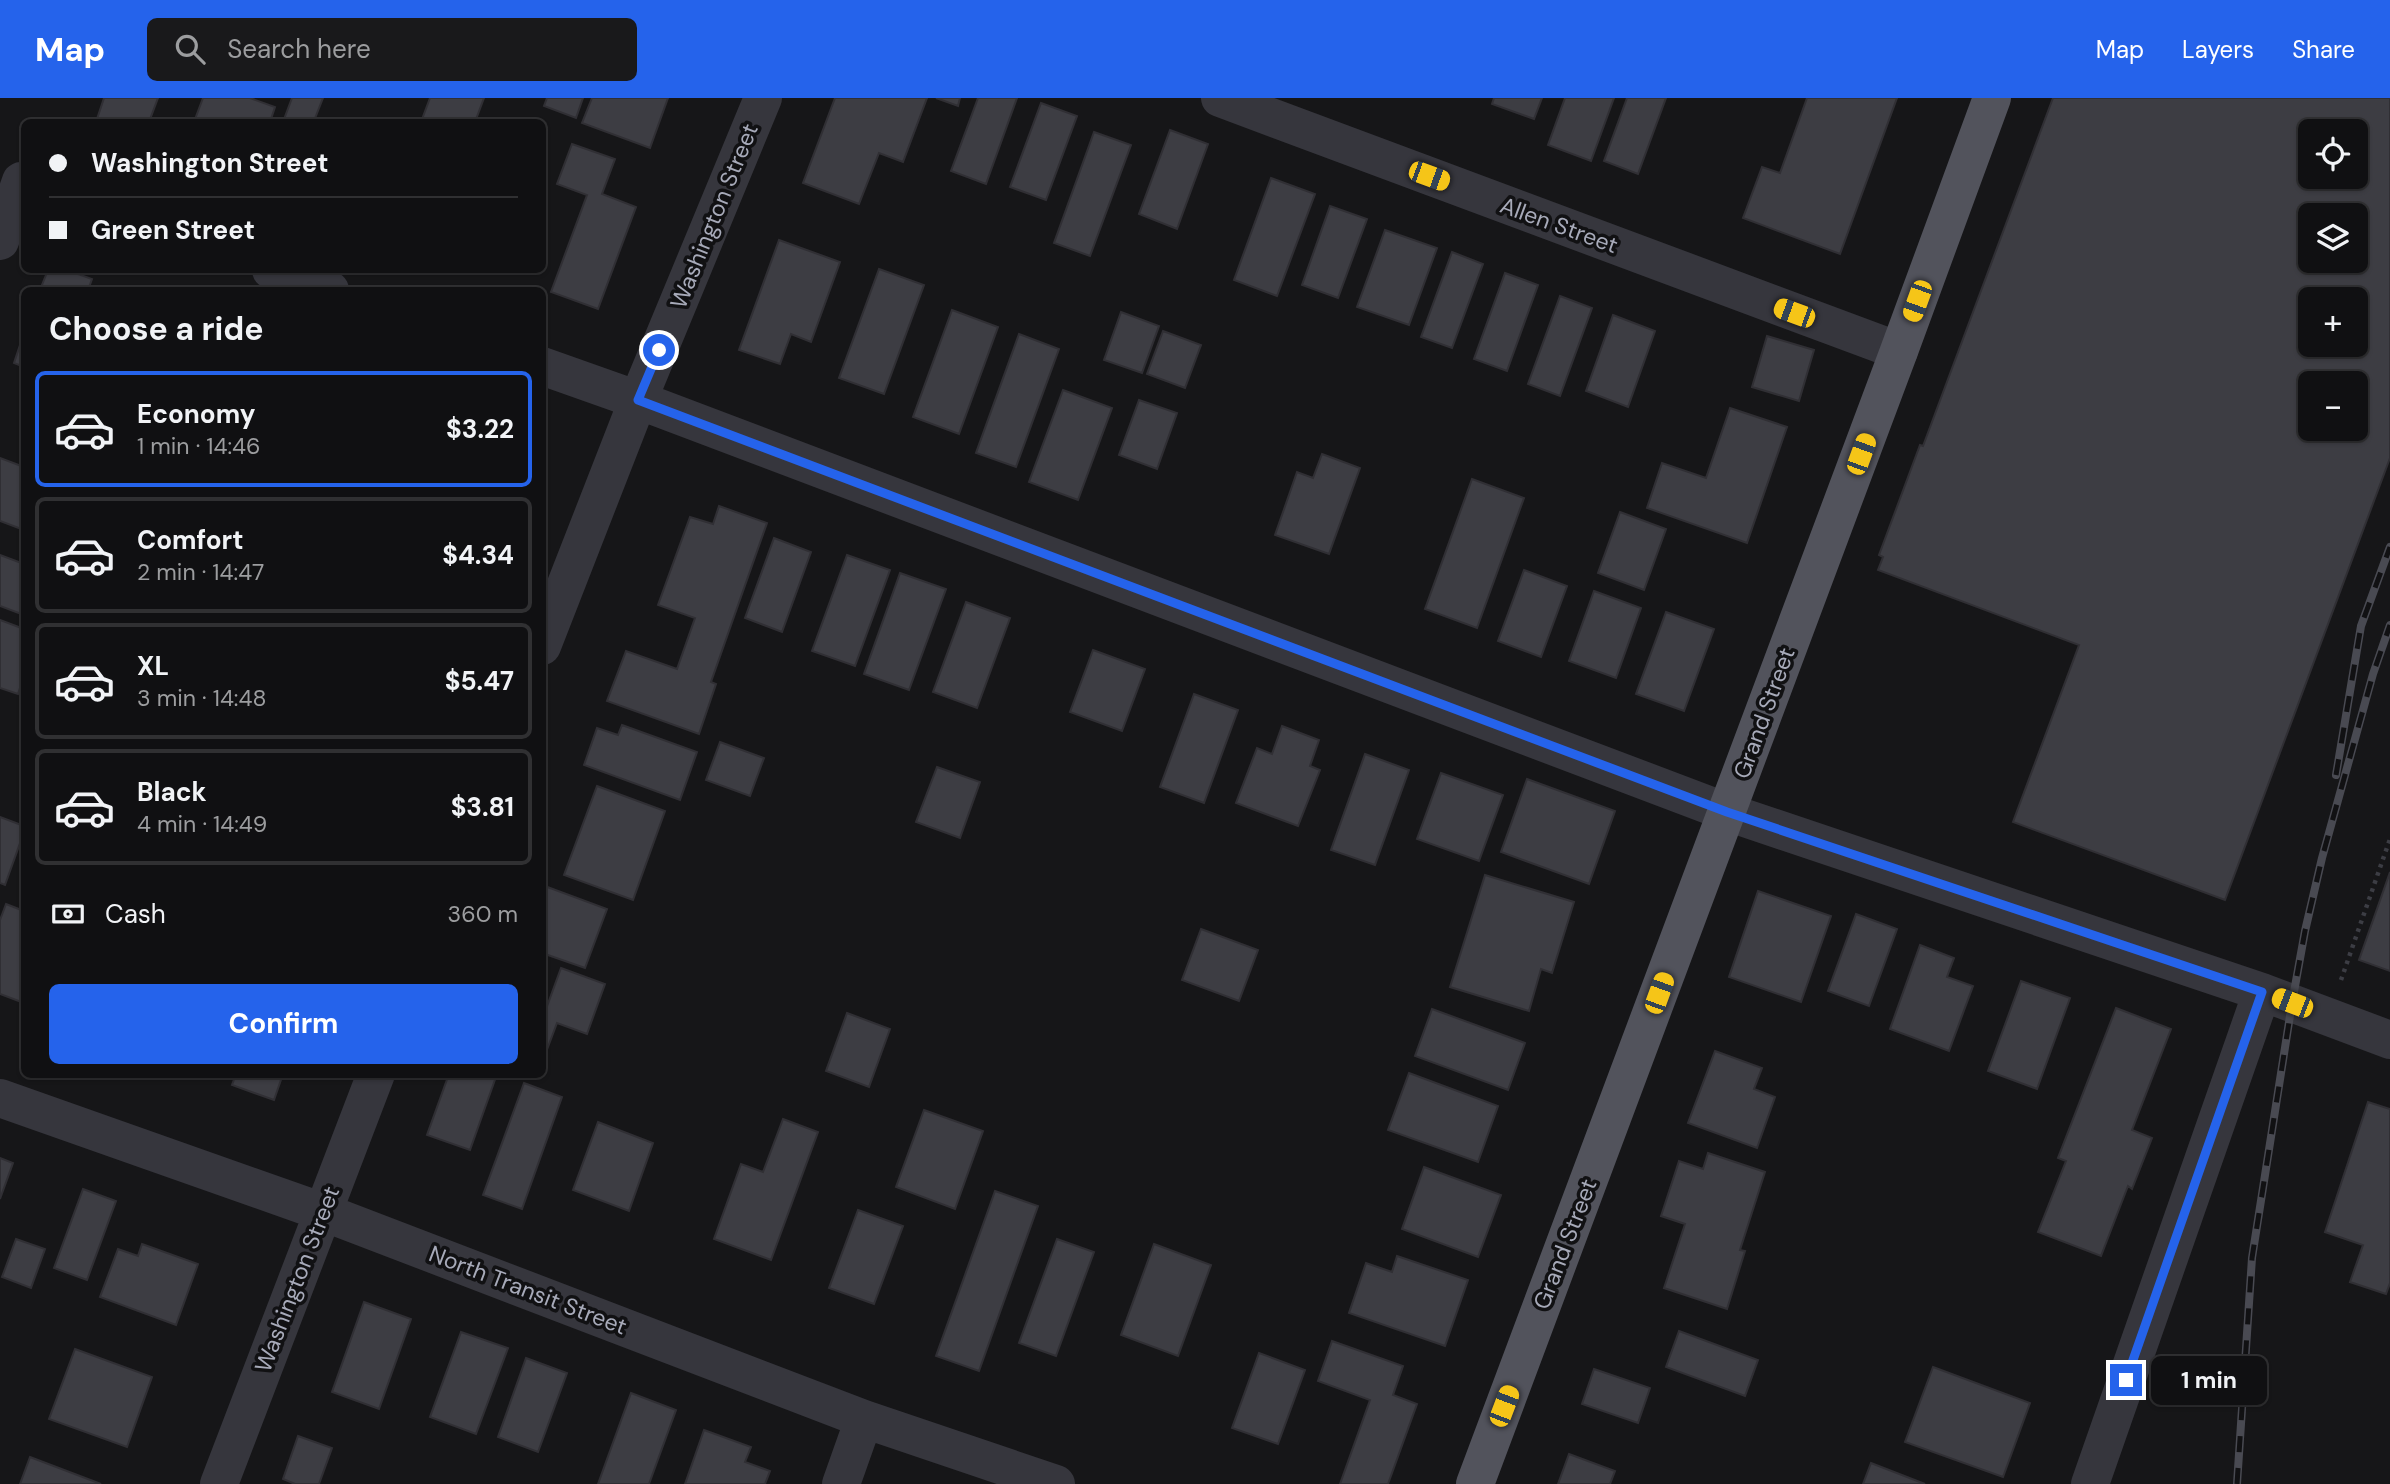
<!DOCTYPE html>
<html lang="en">
<head>
<meta charset="utf-8">
<style>
	body { margin:0; font-family:"DM Sans",sans-serif; background:#19191b; color:#f1f3f6; height:100vh; display:flex; flex-direction:column; font-size:26px; white-space:nowrap }
	* { box-sizing:border-box; margin:0 }
	p { font-size:23px; color:#9c9d9f }
	.icon { flex:none; width:38px; height:38px; fill:none; stroke:currentColor; stroke-width:2; stroke-linecap:round; stroke-linejoin:round }
	.map { position:relative; flex:1; overflow:hidden }
	.details { position:absolute; left:21px; top:189px; width:525px; height:791px; display:flex; flex-direction:column; background:#101012; border-radius:10px; box-shadow:0 2px 5px #0004,0 0 0 2px #303032 }
	.details>* { flex:none }
	.banner { position:absolute; left:21px; top:21px; width:525px; height:154px; border-radius:10px; box-shadow:0 2px 5px #0004,0 0 0 2px #303032; display:grid; align-content:center; height:154px; padding:0 28px; background:#101012 }
	.fabs { position:absolute; left:2298px; top:21px; display:grid; gap:14px }
	.fabs a { display:grid; place-items:center; width:70px; height:70px; border-radius:10px; background:#101012; box-shadow:0 2px 5px #0004,0 0 0 2px #303032; font-size:35px }
	.end { position:absolute; width:32px; height:32px; margin:-16px; border:9px solid #2563eb; background:#fff; box-shadow:0 0 0 4px #fff }
	.from { border-radius:50% }
	.bubble { position:absolute; height:49px; border-radius:10px; background:#101012; box-shadow:0 2px 5px #0004,0 0 0 2px #303032; font-size:23px; font-weight:700; line-height:49px; text-align:center }
	.car { position:absolute; width:21px; height:42px; margin:-21px -10px; border-radius:9px; box-shadow:0 0 5px 2px #0007; background:linear-gradient(#f5c518 24%,#345 0 40%,#f5c518 0 76%,#345 0 86%,#f5c518 0) }
	.banner b { display:flex; align-items:center; gap:24px; height:66px; font-size:26px }
	.banner b+b { border-top:2px solid #303032 }
	.banner i { width:18px; height:18px; background:#f1f3f6 }
	ul { padding:0; list-style:none }
	li { display:flex; align-items:center; gap:21px; height:116px; margin:0 14px 10px; padding:0 14px; border:4px solid #303032; border-radius:10px }
	li div { flex:1 }
	li b { display:block; font-size:26px }
	li em { font-style:normal; font-weight:700 }
	li.selected { border-color:#2563eb }
	li>.icon { width:63px; height:63px; stroke-width:1.5 }
	h2 { padding:0 28px; font-size:32px; line-height:84px }
	.pay { display:flex; align-items:center; gap:18px; height:77px; padding:0 28px; font-size:26px }
	.pay p { margin-inline-start:auto }
	.cta { display:flex; gap:14px; margin-top:auto; padding:14px 28px }
	.cta a { flex:1; height:80px; border-radius:10px; background:#2563eb; color:#fff; font-size:28px; font-weight:700; line-height:80px; text-align:center }
	header { display:flex; align-items:center; gap:42px; box-sizing:border-box; height:98px; padding:0 35px; background:#2563eb; color:#fff }
	header strong { font-size:33px }
	nav { display:flex; gap:38px; margin-inline-start:auto; font-size:24px }
	.search { width:490px; height:63px; background:#19191b; display:flex; align-items:center; gap:18px; box-sizing:border-box; padding:0 24px; border-radius:10px; color:#9c9d9f; font-size:26px }
	.map>svg:first-child { display:block }
	.building { fill:#3d3d43; stroke:#302f34; stroke-width:2; fill-rule:evenodd }
	.lines { fill:none; stroke-linecap:round; stroke-linejoin:round }
	.path { stroke:#3c3d44; stroke-width:4.5; stroke-dasharray:3.5 5; stroke-linecap:butt }
	.minor { stroke:#36363d; stroke-width:38 }
	.primary { stroke:#52535c; stroke-width:38 }
	.rail-casing { stroke:#494a52; stroke-width:8 }
	.rail { stroke:#111113; stroke-width:5; stroke-dasharray:16; stroke-linecap:butt }
	.route { stroke:#2563eb; stroke-width:9 }
	.labels { text-anchor:middle; stroke-width:7; stroke-linejoin:round; paint-order:stroke }
	.street-label { font-size:23px; fill:#a7aab9; stroke:#111113 }
</style>
</head>
<body>
<header>
<strong>Map</strong>
<div class="search"><svg class="icon" aria-label="search" viewBox="0 0 24 24"><circle cx="10" cy="10" r="6"/><path d="M15 15l6 6"/></svg>Search here</div>
<nav><a>Map</a><a>Layers</a><a>Share</a></nav>
</header>
<div class="map">
<svg width="2390" height="1386" viewBox="0 0 2390 1386">
	<rect width="100%" height="100%" fill="#161618"/>
	<path class="building" d="M104 0H158L149 24H96Z
		M203 0H250L275 9 270 24H194Z
		M292 0H323L314 23 318 24H283Z
		M430 0H484L475 24H421Z
		M547 0H583L576 20 544 8Z
		M592 0H668L650 50 582 25Z
		M835 0H927L903 64 879 55 859 106 803 85Z
		M936 0H960L958 8Z
		M978 0H1017L986 86 951 73Z
		M1494 0H1542L1534 21 1492 6Z
		M1565 0H1614L1591 63 1548 47Z
		M1627 0H1666L1638 76 1604 63Z
		M1807 0H1897L1840 156 1743 120 1762 69 1780 75Z
		M2053 0H2390V360L2225 802 2013 724 2079 547 1878 472 1883 459 1879 457 1920 347 1923 348ZM2310 33H2356V79H2310ZM2310 117H2356V163H2310ZM2310 201H2356V247H2310ZM2310 285H2356V331H2310Z
		M1041 5 1077 18 1046 102 1010 89Z
		M1170 32 1208 46 1177 131 1139 116Z
		M1094 34 1131 47 1090 158 1054 145Z
		M572 46 615 61 602 96 636 109 598 211 551 194 587 97 557 86Z
		M1271 80 1315 96 1277 198 1234 182Z
		M1330 108 1367 121 1338 200 1302 187Z
		M1385 132 1437 150 1409 227 1357 209Z
		M779 142 840 164 811 244 791 236 780 266 739 252Z
		M1452 154 1483 166 1452 250 1421 239Z
		M879 171 924 187 884 296 839 280Z
		M48 172H67L92 181 88 192H40Z
		M1505 175 1538 187 1507 273 1474 261Z
		M1560 198 1592 210 1560 298 1528 286Z
		M952 212 998 229 959 336 913 319Z
		M1121 214 1159 228 1142 275 1104 262Z
		M1613 217 1655 233 1628 309 1586 293Z
		M1163 233 1201 247 1185 290 1147 276Z
		M24 235V269L14 265Z
		M1019 236 1059 251 1016 369 976 355Z
		M1767 238 1814 252 1799 303 1752 289Z
		M1063 292 1112 310 1078 402 1029 384Z
		M1139 302 1177 315 1157 371 1119 357Z
		M1730 310 1787 329 1747 445 1647 410 1662 365 1706 380Z
		M1322 356 1360 370 1329 456 1275 437 1297 374 1313 380Z
		M0 360 24 369V432L0 423Z
		M1472 381 1524 400 1477 530 1425 511Z
		M719 408 767 425 711 584 716 586 699 636 607 603 626 553 677 571 695 520 658 507 690 419 713 426Z
		M1620 414 1666 431 1644 492 1598 475Z
		M774 440 811 454 782 534 745 520Z
		M0 457 24 466V517L0 508Z
		M847 457 890 472 855 568 812 553Z
		M1524 472 1567 488 1541 559 1498 543Z
		M900 475 946 491 909 592 864 576Z
		M1594 493 1641 510 1616 580 1569 563Z
		M966 504 1010 520 977 610 933 594Z
		M1666 514 1714 531 1684 613 1636 596Z
		M0 522 24 531V578L18 596 0 590Z
		M1093 552 1145 571 1122 633 1070 614Z
		M1194 596 1238 612 1204 705 1160 689Z
		M622 627 697 654 680 702 584 667 597 630 618 637Z
		M1282 628 1319 642 1310 668 1320 672 1298 728 1236 705 1257 650 1272 656Z
		M720 644 764 660 750 698 706 682Z
		M1365 656 1409 672 1375 767 1331 752Z
		M937 669 980 684 960 740 916 724Z
		M1441 675 1503 697 1479 763 1417 741Z
		M1527 681 1615 713 1589 786 1501 754Z
		M597 688 665 713 633 802 564 777Z
		M0 719 24 728V734L5 787 0 785Z
		M2390 774V873L2359 862Z
		M1485 777 1574 804 1552 875 1541 871 1529 913 1450 889Z
		M542 787 607 811 585 870 542 855Z
		M1758 793 1831 818 1801 904 1729 879Z
		M6 806 24 813V905L0 896V822Z
		M1856 816 1897 831 1869 908 1828 893Z
		M1201 831 1258 852 1239 903 1182 882Z
		M1920 847 1954 860 1947 879 1973 888 1949 953 1890 931Z
		M561 870 605 886 587 936 557 925 542 965V922Z
		M2021 883 2070 900 2037 991 1988 973Z
		M2116 910 2171 931 2132 1032 2152 1040 2132 1091 2128 1088 2101 1158 2038 1134 2066 1063 2058 1060Z
		M1432 911 1525 945 1508 992 1415 958Z
		M847 915 890 931 869 989 826 973Z
		M1715 953 1762 970 1754 991 1775 999 1757 1050 1688 1025Z
		M1409 975 1498 1008 1478 1064 1388 1032Z
		M236 976H283L274 1002 232 987Z
		M449 976H497L470 1052 427 1037Z
		M524 985 562 999 522 1111 483 1097Z
		M2368 1004 2390 1011V1185L2386 1196 2350 1184 2363 1147 2325 1134Z
		M924 1012 983 1033 955 1111 896 1089Z
		M783 1021 818 1034 771 1162 714 1141 741 1066 763 1074Z
		M598 1024 653 1045 629 1113 573 1092Z
		M1708 1055 1765 1074 1740 1152 1745 1153 1727 1211 1664 1190 1685 1126 1661 1118 1679 1063 1703 1071Z
		M0 1060 13 1065 0 1101Z
		M1424 1069 1501 1097 1478 1159 1402 1131Z
		M83 1091 116 1103 87 1182 54 1170Z
		M995 1093 1038 1108 979 1273 936 1258Z
		M858 1112 903 1128 874 1206 829 1190Z
		M16 1141 45 1151 31 1190 2 1179Z
		M1057 1141 1094 1154 1056 1258 1019 1245Z
		M142 1146 198 1166 176 1227 100 1199 118 1151 138 1158Z
		M1154 1146 1211 1167 1178 1258 1121 1237Z
		M1397 1158 1468 1182 1445 1248 1349 1215 1366 1165 1392 1174Z
		M364 1204 411 1221 379 1311 332 1294Z
		M1679 1233 1758 1262 1745 1298 1666 1269Z
		M461 1234 508 1250 476 1336 430 1319Z
		M1332 1243 1403 1268 1393 1297 1417 1306 1388 1386H1340L1370 1302 1318 1283Z
		M75 1251 152 1279 127 1349 49 1321Z
		M1259 1255 1305 1272 1278 1346 1232 1330Z
		M526 1260 567 1275 538 1354 498 1339Z
		M1933 1269 2030 1305 2003 1379 1905 1344Z
		M1594 1271 1650 1290 1638 1325 1582 1306Z
		M631 1295 676 1312 649 1386H598Z
		M704 1332 751 1349 745 1364 770 1373 765 1386H685Z
		M298 1338 332 1350 319 1386H295L283 1381Z
		M1569 1356 1615 1373 1610 1386H1558Z
		M30 1359 101 1386H20Z
		M1871 1365 1925 1386H1863Z"/>
	<g class="lines">
		<path class="path" d="M2341 882 2390 741"/>
		<path class="minor" d="M1220 0 1899 253
			M0 143 21 83
			M271 172 330 192
			M542 268 638 302 1727 714 2262 894 2390 942
			M542 548 638 302 763 0
			M0 1000 323 1114 864 1321 1056 1386
			M219 1386 376 976
			M841 1386 864 1321
			M2090 1386 2262 894"/>
		<path class="primary" d="M1475 1386 1899 253 1992 0"/>
		<defs>
			<path id="rail" d="M2336 677 2361 528 2390 449
				M2237 1386 2252 1160 2292 905 2305 833 2322 760 2373 576 2390 527"/>
		</defs>
		<use href="#rail" class="rail-casing"/>
		<use href="#rail" class="rail"/>
	</g>
	<g class="lines">
		<path class="route" d="M659 252 638 302 1727 714 2262 894 2126 1282"/>
	</g>
	<g class="labels">
		<g class="street-label">
			<text transform="translate(714 118) rotate(-68)" y="8">Washington Street</text>
			<text transform="translate(1559 127) rotate(20)" y="8">Allen Street</text>
			<text transform="translate(1764 615) rotate(-70)" y="8">Grand Street</text>
			<text transform="translate(1565 1146) rotate(-69)" y="8">Grand Street</text>
			<text transform="translate(297 1181) rotate(-69)" y="8">Washington Street</text>
			<text transform="translate(528 1192) rotate(21)" y="8">North Transit Street</text>
		</g>
	</g>
</svg>
<div class="fabs">
<a><svg class="icon" aria-label="locate" viewBox="0 0 24 24"><circle cx="12" cy="12" r="6"/><path d="M12 2v4M12 18v4M2 12h4M18 12h4"/></svg></a>
<a><svg class="icon" aria-label="layers" viewBox="0 0 24 24"><path d="M12 4l9 5-9 5-9-5zM3 14l9 5 9-5"/></svg></a>
<a>+</a>
<a>−</a>
</div>
<i class="end from" style="left:659px;top:252px"></i>
<i class="end" style="left:2126px;top:1282px"></i>
<div class="bubble" style="left:2151px;top:1258px;width:116px">1 min</div>
<i class="car" style="left:1429px;top:78px;rotate:110deg"></i>
<i class="car" style="left:1917px;top:203px;rotate:200deg"></i>
<i class="car" style="left:1794px;top:215px;rotate:290deg"></i>
<i class="car" style="left:1861px;top:356px;rotate:20deg"></i>
<i class="car" style="left:1659px;top:895px;rotate:20deg"></i>
<i class="car" style="left:2292px;top:905px;rotate:291deg"></i>
<i class="car" style="left:1504px;top:1308px;rotate:21deg"></i>
<div class="banner">
<b><i class="from"></i>Washington Street</b>
<b><i></i>Green Street</b>
</div>
<section class="details">
<h2>Choose a ride</h2>
<ul>
<li class="selected"><svg class="icon" aria-label="car" viewBox="0 0 24 24"><path d="M5 17H2v-5l4-1 3-4h7l3 4 3 1v5h-3M9 17h6M6 11h13"/><circle cx="7" cy="17" r="2"/><circle cx="17" cy="17" r="2"/></svg><div><b>Economy</b><p>1 min · 14:46</p></div><em>$3.22</em></li>
<li><svg class="icon" aria-label="car" viewBox="0 0 24 24"><path d="M5 17H2v-5l4-1 3-4h7l3 4 3 1v5h-3M9 17h6M6 11h13"/><circle cx="7" cy="17" r="2"/><circle cx="17" cy="17" r="2"/></svg><div><b>Comfort</b><p>2 min · 14:47</p></div><em>$4.34</em></li>
<li><svg class="icon" aria-label="car" viewBox="0 0 24 24"><path d="M5 17H2v-5l4-1 3-4h7l3 4 3 1v5h-3M9 17h6M6 11h13"/><circle cx="7" cy="17" r="2"/><circle cx="17" cy="17" r="2"/></svg><div><b>XL</b><p>3 min · 14:48</p></div><em>$5.47</em></li>
<li><svg class="icon" aria-label="car" viewBox="0 0 24 24"><path d="M5 17H2v-5l4-1 3-4h7l3 4 3 1v5h-3M9 17h6M6 11h13"/><circle cx="7" cy="17" r="2"/><circle cx="17" cy="17" r="2"/></svg><div><b>Black</b><p>4 min · 14:49</p></div><em>$3.81</em></li>
</ul>
<div class="pay"><svg class="icon" aria-label="cash" viewBox="0 0 24 24"><path d="M3 7h18v10H3z"/><circle cx="12" cy="12" r="2"/></svg>Cash<p>360 m</p></div>
<div class="cta"><a>Confirm</a></div>
</section>
</div>
</body>
</html>
